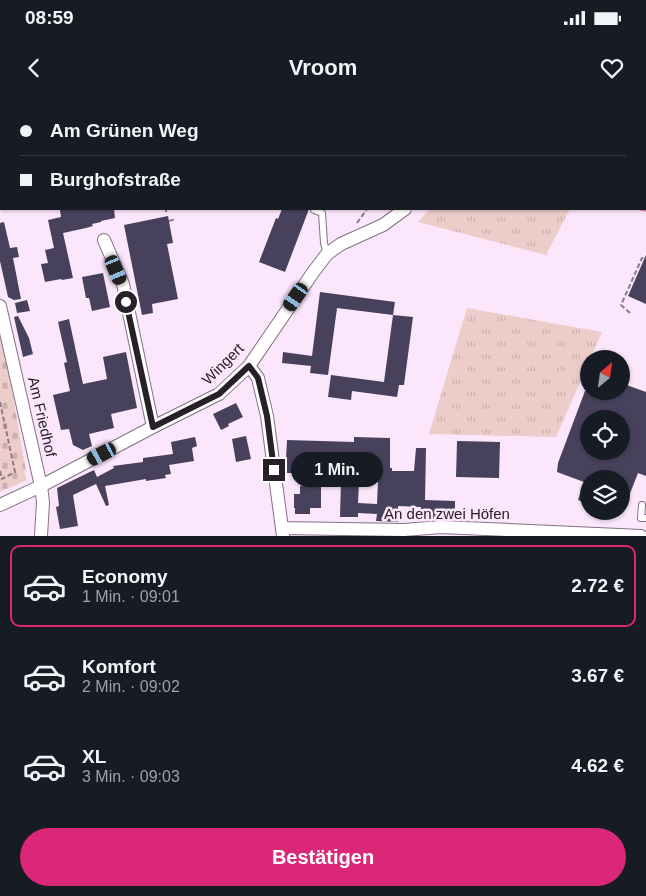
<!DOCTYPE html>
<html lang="de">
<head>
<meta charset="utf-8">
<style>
	body { margin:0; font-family:Arial,sans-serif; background:#20242c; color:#f1f3f6; height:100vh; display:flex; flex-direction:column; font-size:19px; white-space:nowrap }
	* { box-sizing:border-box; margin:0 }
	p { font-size:16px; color:#9ea1a6 }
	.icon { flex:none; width:28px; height:28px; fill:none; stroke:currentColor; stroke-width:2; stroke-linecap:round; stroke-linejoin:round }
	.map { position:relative; height:436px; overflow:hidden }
	.details { display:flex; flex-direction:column; background:#171b24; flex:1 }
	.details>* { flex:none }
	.top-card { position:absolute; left:0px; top:0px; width:646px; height:110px; box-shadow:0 1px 4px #0004; display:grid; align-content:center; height:110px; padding:0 20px; background:#171b24 }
	.needle { width:32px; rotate:29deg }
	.fabs { position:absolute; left:580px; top:250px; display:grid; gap:10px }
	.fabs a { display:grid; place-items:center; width:50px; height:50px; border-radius:50%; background:#171b24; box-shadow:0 1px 4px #0004; font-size:25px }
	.end { position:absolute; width:22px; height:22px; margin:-11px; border:6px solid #282028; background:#fff; box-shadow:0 0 0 2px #fff }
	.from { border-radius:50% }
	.bubble { position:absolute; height:35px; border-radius:18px; background:#171b24; box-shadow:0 1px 4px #0004; font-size:16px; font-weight:800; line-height:35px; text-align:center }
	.car { position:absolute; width:15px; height:30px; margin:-15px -8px; border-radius:6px; box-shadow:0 0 4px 1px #0007; background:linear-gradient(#222 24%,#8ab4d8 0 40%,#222 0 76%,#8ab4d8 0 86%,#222 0) }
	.top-card b { display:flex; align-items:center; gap:18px; height:48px; font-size:19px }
	.top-card b+b { border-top:1px solid #363941 }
	.top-card i { width:12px; height:12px; background:#f1f3f6 }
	ul { padding:9px 0 0; list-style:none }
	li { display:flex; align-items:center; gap:15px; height:82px; margin:0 10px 8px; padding:0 10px; border:2px solid transparent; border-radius:10px }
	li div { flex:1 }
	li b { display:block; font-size:19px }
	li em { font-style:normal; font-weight:800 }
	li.current { border-color:#db2777 }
	li>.icon { width:45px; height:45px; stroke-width:1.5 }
	.primary-button { display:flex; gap:10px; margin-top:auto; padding:10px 20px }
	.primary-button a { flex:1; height:58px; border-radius:30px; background:#db2777; color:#fff; font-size:20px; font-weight:800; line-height:58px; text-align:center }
	.status { display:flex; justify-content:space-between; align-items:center; height:35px; padding:0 25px; background:#171b24; direction:ltr }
	.status svg { height:14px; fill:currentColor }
	header { display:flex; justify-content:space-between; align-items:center; height:65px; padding:0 20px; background:#171b24; font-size:22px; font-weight:800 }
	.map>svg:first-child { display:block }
	.grass { fill:url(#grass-tufts) }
	.cemetery { fill:url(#cemetery-stones) }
	.building { fill:#48415c; fill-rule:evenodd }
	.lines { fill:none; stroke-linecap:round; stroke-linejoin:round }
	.service-casing { stroke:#837184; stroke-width:8 }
	.minor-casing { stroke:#837184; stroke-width:14 }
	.primary-casing { stroke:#fff; stroke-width:22 }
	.path { stroke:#897b89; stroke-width:2; stroke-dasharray:5 2.5; stroke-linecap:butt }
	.service { stroke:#fff; stroke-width:6 }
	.minor { stroke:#fff; stroke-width:12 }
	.primary { stroke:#e698bc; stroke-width:20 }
	.route { stroke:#282028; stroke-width:6 }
	.labels { text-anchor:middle; stroke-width:5; stroke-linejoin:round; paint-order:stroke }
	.street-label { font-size:15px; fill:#282028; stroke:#fbe6fb }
</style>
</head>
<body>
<div class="status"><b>08:59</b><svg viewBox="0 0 49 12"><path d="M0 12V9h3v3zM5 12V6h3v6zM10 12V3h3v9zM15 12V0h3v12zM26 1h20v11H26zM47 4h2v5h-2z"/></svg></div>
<header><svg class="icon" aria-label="back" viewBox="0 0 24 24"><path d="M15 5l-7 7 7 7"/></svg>Vroom<svg class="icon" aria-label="heart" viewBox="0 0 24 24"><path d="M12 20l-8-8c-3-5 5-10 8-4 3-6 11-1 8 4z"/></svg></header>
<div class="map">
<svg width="646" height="436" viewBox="0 0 646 436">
	<defs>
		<pattern id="grass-tufts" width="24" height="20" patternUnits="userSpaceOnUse" patternTransform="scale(1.25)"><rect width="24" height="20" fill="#edcdca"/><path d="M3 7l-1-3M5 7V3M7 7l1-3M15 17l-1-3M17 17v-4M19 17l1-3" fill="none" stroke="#cbb0ae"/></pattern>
		<pattern id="cemetery-stones" width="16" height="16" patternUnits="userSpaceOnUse" patternTransform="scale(1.25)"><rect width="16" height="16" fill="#edcdca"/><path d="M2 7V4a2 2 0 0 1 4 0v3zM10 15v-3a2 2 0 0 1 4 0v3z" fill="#cbb0ae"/></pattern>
	</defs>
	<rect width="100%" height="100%" fill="#fbe6fb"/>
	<path class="grass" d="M430 109H570L546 155 418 122Z
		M467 208 602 232 590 259H589V262L556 337 429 334Z"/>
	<path class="cemetery" d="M0 221 26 371 24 372 27 380 0 392Z"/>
	<path class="building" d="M65 109H114L115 118 101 121V122L92 124 93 126 86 128 63 133 73 178 62 180 61 179 45 182 41 164 48 163 45 150 54 148 48 120 61 117 60 110Z
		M282 109H309L285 172 259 162 276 118 278 119Z
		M168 116 173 143 167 144 178 199 152 204 153 213 142 215 124 125Z
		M4 122 10 148 17 147 19 157 13 158 21 199 14 200 8 197 0 161V123Z
		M646 155V204L628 196Z
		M103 173 110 207 92 211 89 198H86L82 177Z
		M320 192 395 202 393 215 337 208 328 275 310 273 311 266 282 263 283 252 312 256Z
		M27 200 30 211 17 213 15 203Z
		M393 215 413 217 404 285H399L397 297 352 291 351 300 328 297 331 275 384 282Z
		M18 216 29 238 33 254 23 257 14 217Z
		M69 219 83 284 107 279 103 257 126 252 137 308 111 314 114 328 89 334 92 346 83 350 73 345 69 329 61 330 53 295 70 291 64 263 67 262 58 222Z
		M621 283 646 292V376L638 373 622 414 621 379H589V404L578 400 584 382 557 372 558 363 585 291H621ZM589 319H621V351H589Z
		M236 303 243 317 228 324 229 326 221 330 213 314Z
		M246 336 251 359 236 362 232 339Z
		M195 337 197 346 192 348 194 361 169 365 171 374 165 375 166 378 146 381V379L105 386 109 405 106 406 96 384 73 395 78 426 60 429 56 407 59 406 57 388 94 370 97 377 114 368 113 366 143 362V358L173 354 171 342Z
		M354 337 390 338V368H392V371H414L416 348H426L425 400 455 401V415L448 414 447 419 420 418 421 407 398 406V422L376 421 377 414 358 413V417H340L341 380H332V358L299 357V373H284L285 359H286L287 340 354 342ZM359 382H378L377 404 358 403Z
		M457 341 500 342 499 378 456 377Z
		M300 386 321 387V408H310V414H295V408H294V394H300Z"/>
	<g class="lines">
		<defs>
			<path id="service" d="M314 109V110L322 113 324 143 327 154
				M642 405 641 418H646"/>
			<path id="minor" d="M436 0V1
				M100 1V0
				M418 1 419 0
				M0 29H1
				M104 140 123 184 153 327
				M0 206 41 386 43 402 41 436
				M249 266 258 278 267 316 283 436
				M0 405 41 386 153 327 219 294 249 266 314 171 327 154 341 144 383 125 405 109
				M282 428 404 430 441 427 641 436"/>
			<path id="primary" d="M0 62 1 61
				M0 77H1
				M645 78H646
				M645 102H646"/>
		</defs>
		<use href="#service" class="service-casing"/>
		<use href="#minor" class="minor-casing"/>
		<use href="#primary" class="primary-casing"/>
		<path class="path" d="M0 94H1
			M166 109V112
			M169 121 176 119
			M357 123 367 109
			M630 213 621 205 642 158 646 159
			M621 273 625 264
			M0 302 15 372 0 380
			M0 371 2 379"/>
		<use href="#service" class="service"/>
		<use href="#minor" class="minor"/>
		<use href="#primary" class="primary"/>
	</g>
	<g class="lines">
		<path class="route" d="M126 202 153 327 219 294 249 266 258 278 267 316 274 370"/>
	</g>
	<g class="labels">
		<g class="street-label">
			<text transform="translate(223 264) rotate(-45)" y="5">Wingert</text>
			<text transform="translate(42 317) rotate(77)" y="5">Am Friedhof</text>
			<text x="447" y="419">An den zwei Höfen</text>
		</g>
	</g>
</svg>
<div class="fabs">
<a><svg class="needle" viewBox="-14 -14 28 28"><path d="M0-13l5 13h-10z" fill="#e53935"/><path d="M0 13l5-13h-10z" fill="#9ea1a6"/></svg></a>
<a><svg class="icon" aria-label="locate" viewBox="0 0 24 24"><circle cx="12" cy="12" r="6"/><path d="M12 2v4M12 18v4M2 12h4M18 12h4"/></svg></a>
<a><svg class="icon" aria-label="layers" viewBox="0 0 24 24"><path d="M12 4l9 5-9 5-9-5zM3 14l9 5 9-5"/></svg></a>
</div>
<i class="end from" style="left:126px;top:202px"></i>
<i class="end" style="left:274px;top:370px"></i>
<div class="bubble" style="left:291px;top:352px;width:92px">1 Min.</div>
<i class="car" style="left:116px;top:170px;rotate:157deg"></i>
<i class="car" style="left:296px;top:197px;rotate:215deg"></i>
<i class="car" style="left:102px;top:354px;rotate:242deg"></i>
<div class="top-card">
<b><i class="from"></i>Am Grünen Weg</b>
<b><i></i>Burghofstraße</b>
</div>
</div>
<section class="details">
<ul>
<li class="current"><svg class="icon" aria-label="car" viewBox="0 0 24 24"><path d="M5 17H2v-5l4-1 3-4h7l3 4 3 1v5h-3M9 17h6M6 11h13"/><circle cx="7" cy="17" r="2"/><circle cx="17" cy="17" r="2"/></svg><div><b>Economy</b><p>1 Min. · 09:01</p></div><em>2.72 €</em></li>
<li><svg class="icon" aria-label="car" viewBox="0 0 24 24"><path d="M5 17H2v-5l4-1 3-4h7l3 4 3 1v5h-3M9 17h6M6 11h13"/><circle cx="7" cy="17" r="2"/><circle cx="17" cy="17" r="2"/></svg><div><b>Komfort</b><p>2 Min. · 09:02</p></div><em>3.67 €</em></li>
<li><svg class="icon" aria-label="car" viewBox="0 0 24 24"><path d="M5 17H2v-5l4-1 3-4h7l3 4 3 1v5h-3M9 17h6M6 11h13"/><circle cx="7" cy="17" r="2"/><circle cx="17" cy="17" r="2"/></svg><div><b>XL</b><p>3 Min. · 09:03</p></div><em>4.62 €</em></li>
</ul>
<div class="primary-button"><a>Bestätigen</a></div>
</section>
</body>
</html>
